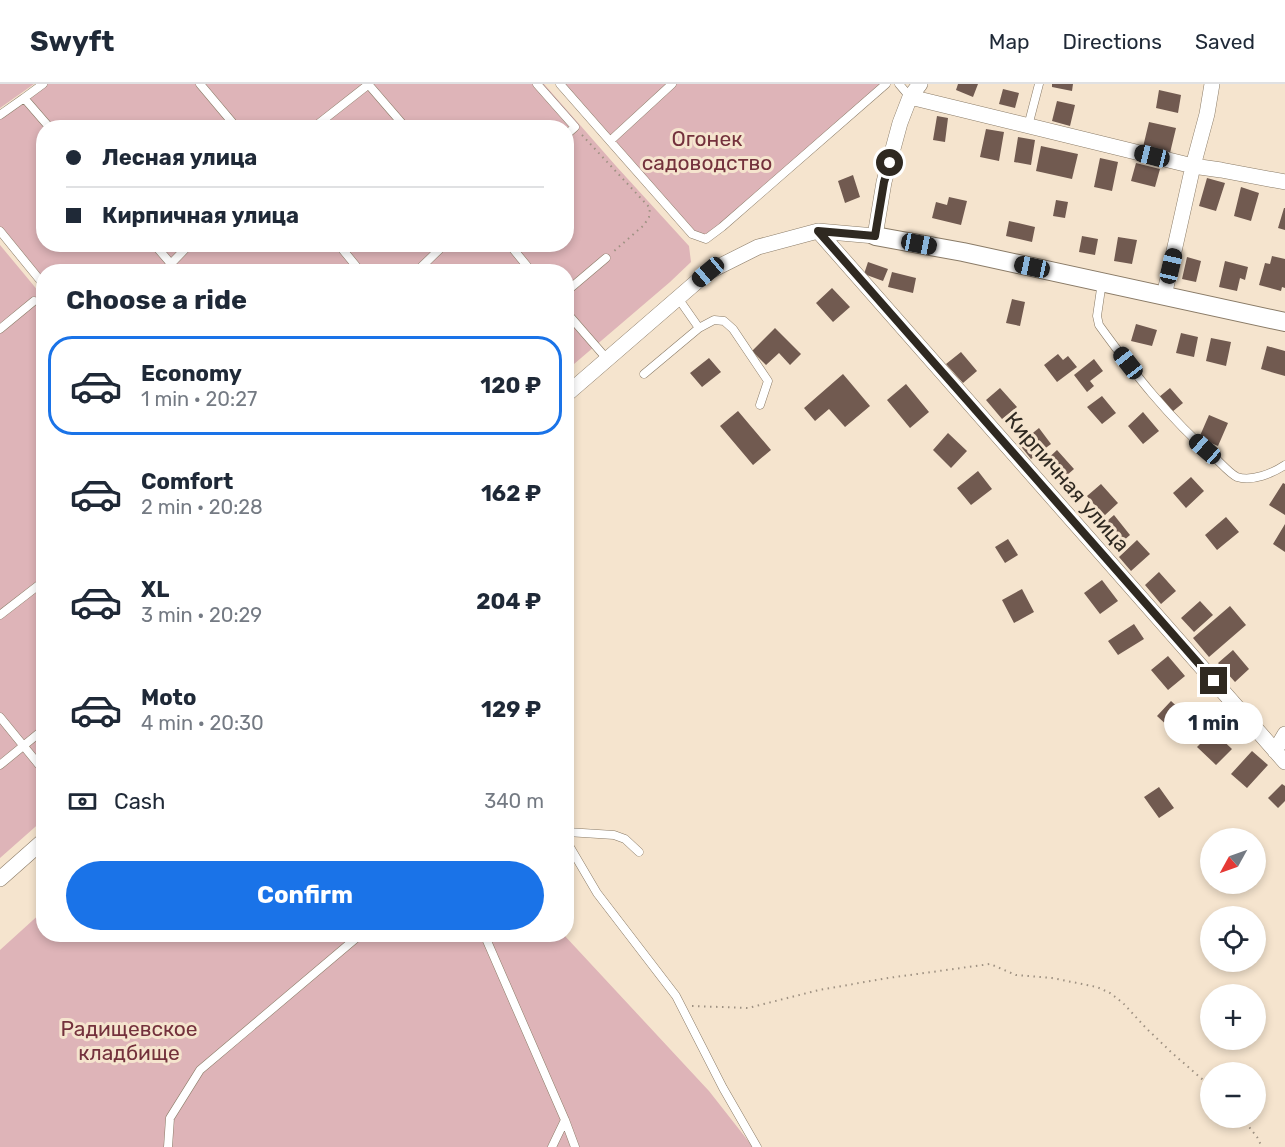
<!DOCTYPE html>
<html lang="en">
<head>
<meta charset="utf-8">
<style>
	body { margin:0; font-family:Rubik,sans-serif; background:#f6f6f7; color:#1f2937; height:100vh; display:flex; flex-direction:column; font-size:22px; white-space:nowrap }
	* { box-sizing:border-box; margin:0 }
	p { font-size:20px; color:#747a83 }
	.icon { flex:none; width:33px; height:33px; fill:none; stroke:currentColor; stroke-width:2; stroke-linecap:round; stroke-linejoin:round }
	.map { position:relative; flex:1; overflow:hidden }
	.sheet { position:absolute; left:36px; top:180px; width:538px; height:678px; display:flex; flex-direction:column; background:#fff; border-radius:24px; box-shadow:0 3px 9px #0003 }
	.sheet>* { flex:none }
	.guide { position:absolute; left:36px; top:36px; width:538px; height:132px; border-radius:24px; box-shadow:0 3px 9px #0003; display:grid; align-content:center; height:132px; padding:0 30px; background:#fff }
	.needle { width:39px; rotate:230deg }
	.controls { position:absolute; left:1200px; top:744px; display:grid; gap:12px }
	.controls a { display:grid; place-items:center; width:66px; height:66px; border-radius:50%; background:#fff; box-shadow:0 3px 9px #0003; font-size:30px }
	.end { position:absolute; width:27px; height:27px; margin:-14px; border:8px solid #2f2921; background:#fff; box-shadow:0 0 0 3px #fff }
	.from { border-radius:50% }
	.bubble { position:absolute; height:42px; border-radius:21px; background:#fff; box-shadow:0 3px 9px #0003; font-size:20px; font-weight:700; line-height:42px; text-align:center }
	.car { position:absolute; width:18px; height:36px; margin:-18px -9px; border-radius:8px; box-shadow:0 0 4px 2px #0007; background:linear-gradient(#222 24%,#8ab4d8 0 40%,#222 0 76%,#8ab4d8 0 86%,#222 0) }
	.guide b { display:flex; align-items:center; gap:21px; height:57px; font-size:22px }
	.guide b+b { border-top:2px solid #e0e1e3 }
	.guide i { width:15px; height:15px; background:#1f2937 }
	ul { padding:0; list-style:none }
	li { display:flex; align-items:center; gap:18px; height:99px; margin:0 12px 9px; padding:0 18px; border:3px solid transparent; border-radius:24px }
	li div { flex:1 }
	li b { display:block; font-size:22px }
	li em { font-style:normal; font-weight:700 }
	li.active { border-color:#1a73e8 }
	li>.icon { width:54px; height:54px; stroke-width:1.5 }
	h2 { padding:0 30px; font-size:27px; line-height:72px }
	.pay { display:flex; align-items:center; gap:15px; height:66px; padding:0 30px; font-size:22px }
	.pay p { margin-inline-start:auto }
	.button { display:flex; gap:12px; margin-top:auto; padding:12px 30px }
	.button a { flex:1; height:69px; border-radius:36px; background:#1a73e8; color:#fff; font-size:24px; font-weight:700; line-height:69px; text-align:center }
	header { display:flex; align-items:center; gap:36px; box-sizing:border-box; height:84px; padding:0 30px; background:#fff; border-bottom:2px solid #e0e1e3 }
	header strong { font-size:28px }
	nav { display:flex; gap:33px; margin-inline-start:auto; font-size:21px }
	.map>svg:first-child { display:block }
	.green { fill:#deb4b8; fill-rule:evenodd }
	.building { fill:#715a50 }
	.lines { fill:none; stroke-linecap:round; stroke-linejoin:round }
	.service-casing { stroke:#8a7b67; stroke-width:9 }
	.minor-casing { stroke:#8a7b67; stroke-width:16 }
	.tertiary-casing { stroke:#8a7b67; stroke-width:20 }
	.path { stroke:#9e9182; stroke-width:2; stroke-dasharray:1.5 4.5; stroke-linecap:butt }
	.service { stroke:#fff; stroke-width:8 }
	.minor { stroke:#fff; stroke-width:15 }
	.tertiary { stroke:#fff; stroke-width:18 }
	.route { stroke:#2f2921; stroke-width:8 }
	.labels { text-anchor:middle; stroke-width:6; stroke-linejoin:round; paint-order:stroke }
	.park-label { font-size:21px; fill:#74313c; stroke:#f5e4ce }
	.street-label { font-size:21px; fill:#2f2921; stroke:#f5e4ce }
</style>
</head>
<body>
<header>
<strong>Swyft</strong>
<nav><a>Map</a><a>Directions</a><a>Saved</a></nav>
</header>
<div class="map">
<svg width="1285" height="1063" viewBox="0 0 1285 1063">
	<rect width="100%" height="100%" fill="#f5e4ce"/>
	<path class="green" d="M0 0H34L0 24Z
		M38 0H544L616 82 689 162 691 178 670 198 567 286V188H44L43 201 0 147V27ZM44 44H567V160H44Z
		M560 0H886L706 155 687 143Z
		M0 161 44 214 43 736 0 774Z
		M43 827 44 850 564 851 709 1007 753 1063H0V866Z"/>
	<path class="building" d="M958 0H978L973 13 956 6Z
		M1052 0H1073L1072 7 1052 3Z
		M1003 5 1019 9 1015 24 999 20Z
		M1159 6 1181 11 1178 29 1156 24Z
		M1057 17 1075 21 1070 42 1052 37Z
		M937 32 948 34 945 58 933 56Z
		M1149 38 1176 44 1170 69 1143 63Z
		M986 45 1004 48 999 77 980 73Z
		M1018 53 1035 56 1031 81 1014 78Z
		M1041 62 1078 70 1072 95 1036 87Z
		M1100 74 1118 78 1112 107 1094 103Z
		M1136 79 1160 85 1155 103 1131 97Z
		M853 91 860 113 845 119 838 97Z
		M1207 94 1225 99 1216 127 1199 122Z
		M1241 103 1259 109 1251 137 1234 132Z
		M949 113 967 117 961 141 932 134 936 118 947 121Z
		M1056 116 1068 118 1065 134 1053 132Z
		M1284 124H1285V146L1278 144Z
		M1009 137 1035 143 1032 158 1006 152Z
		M1082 152 1098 155 1095 171 1079 168Z
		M1118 153 1137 156 1132 180 1114 177Z
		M1272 172 1285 175V204L1282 203 1281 207 1259 201 1265 179 1270 180Z
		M1187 173 1201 177 1196 198 1182 195Z
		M1225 177 1248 183 1245 196 1240 194 1237 207 1219 203Z
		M868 178 888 185 883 197 864 190Z
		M892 188 916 194 913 209 888 203Z
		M832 204 850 223 833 238 816 219Z
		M1012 215 1025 218 1020 242 1006 239Z
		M1136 240 1157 246 1152 262 1131 257Z
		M775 244 801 270 790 281 779 269 766 281 752 267Z
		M1181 249 1198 253 1194 273 1176 269Z
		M1211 254 1231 258 1226 282 1206 277Z
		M1267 262 1285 267V292L1261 285Z
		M961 268 977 287 963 299 946 280Z
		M1058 270 1063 276 1068 272 1077 283 1057 298 1044 281Z
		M709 274 721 288 702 303 690 289Z
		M1094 275 1103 287 1090 297 1094 302 1087 308 1074 291Z
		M843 290 870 322 845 343 829 325 815 337 804 324Z
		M906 300 929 328 910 344 887 316Z
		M1000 304 1017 323 1002 335 986 316Z
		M1170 304 1183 319 1172 328 1159 313Z
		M1102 312 1116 329 1102 340 1087 323Z
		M738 327 771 366 753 381 720 342Z
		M1143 328 1159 347 1143 360 1128 342Z
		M1209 331 1228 339 1218 362 1199 354Z
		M1039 344 1051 360 1031 375 1019 360Z
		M948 349 967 367 951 384 933 366Z
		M1057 366 1074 385 1059 398 1043 379Z
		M978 387 992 405 971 421 957 404Z
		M1191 393 1204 407 1186 424 1173 409Z
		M1283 399 1285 400V431L1269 421Z
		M1101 400 1118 419 1104 432 1087 412Z
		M1114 431 1130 451 1116 463 1099 444Z
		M1226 433 1239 448 1217 466 1205 451Z
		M1285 440V468L1273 460Z
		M1008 455 1018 471 1005 479 995 463Z
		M1137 456 1150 470 1131 487 1119 473Z
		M1159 488 1176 507 1161 520 1145 501Z
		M1102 496 1118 517 1100 530 1084 509Z
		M1022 505 1034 528 1014 539 1002 516Z
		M1200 517 1213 531 1194 548 1181 534Z
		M1230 522 1246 541 1209 573 1193 554Z
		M1134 540 1144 555 1118 571 1108 557Z
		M1233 566 1249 585 1235 598 1218 579Z
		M1168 572 1185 592 1168 606 1151 586Z
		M1171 617 1185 630 1171 645 1157 632Z
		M1213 647 1232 665 1216 681 1197 663Z
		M1252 667 1268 681 1247 704 1231 690Z
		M1282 700 1285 702V717L1278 724 1268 714Z
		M1159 703 1174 724 1159 734 1144 713Z"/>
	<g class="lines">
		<defs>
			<path id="service" d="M43 0 24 14 50 44
				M200 0 237 44
				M368 0 406 44
				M537 0 575 43 567 50
				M560 0 610 57 692 150 706 155 722 143 886 0
				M899 0 910 13
				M0 31 24 14
				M1028 42 1039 0
				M313 44 369 0
				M610 57 672 0
				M0 147 44 201
				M154 160 178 188
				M338 160 361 188
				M509 160 532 188
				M163 188 190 160
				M416 188 445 160
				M1102 198 1097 232 1099 241C1133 288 1169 334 1213 372 1219 377 1230 390 1237 393 1252 398 1273 389 1285 381
				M567 207 606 174
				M678 214 699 244 714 236 724 237 733 245 768 297 760 321
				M567 229 607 275
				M0 245 34 217
				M644 290 699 244
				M0 531 44 497
				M0 633 44 687
				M0 681 44 645
				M567 748 614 751 625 755 639 768
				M567 758 597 809 676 912 723 1004 757 1063
				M484 850 565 1036 575 1063
				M168 1063 170 1034 200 986 361 850
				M552 1063 565 1036"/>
			<path id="minor" d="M910 13 1193 82 1221 86 1285 98
				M818 147 1285 678
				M1164 212 1193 82 1207 30 1212 0
				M567 310 708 188 758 163 818 147 875 152 884 98 900 39 910 13 920 0
				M1275 667 1285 650
				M0 795 44 756"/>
			<path id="tertiary" d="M875 152 963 168 1285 238"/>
		</defs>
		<use href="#service" class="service-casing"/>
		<use href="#minor" class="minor-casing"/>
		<use href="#tertiary" class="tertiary-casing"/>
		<path class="path" d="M582 51 650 124 649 133 644 141 613 168
			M692 922 748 924 819 906 888 894 990 880 1016 891 1052 894 1097 903 1110 909 1123 919 1146 944 1171 968 1210 1002
			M1242 1034 1257 1053 1262 1063"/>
		<use href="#service" class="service"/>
		<use href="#minor" class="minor"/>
		<use href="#tertiary" class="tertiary"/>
	</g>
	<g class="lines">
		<path class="route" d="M890 79 884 98 875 152 818 147 1214 597"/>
	</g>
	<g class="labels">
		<g class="park-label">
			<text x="707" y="62">Огонек<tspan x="707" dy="24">садоводство</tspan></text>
			<text x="129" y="952">Радищевское<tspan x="129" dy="24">кладбище</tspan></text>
		</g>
		<g class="street-label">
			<text transform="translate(1067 398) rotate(49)" y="7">Кирпичная улица</text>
		</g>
	</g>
</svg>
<div class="controls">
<a><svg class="needle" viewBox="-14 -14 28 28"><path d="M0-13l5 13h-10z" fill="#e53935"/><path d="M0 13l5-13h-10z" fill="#747a83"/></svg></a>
<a><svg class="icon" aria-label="locate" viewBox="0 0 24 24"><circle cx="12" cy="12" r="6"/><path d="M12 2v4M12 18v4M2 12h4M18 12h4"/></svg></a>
<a>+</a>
<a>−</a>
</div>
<i class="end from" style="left:890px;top:79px"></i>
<i class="end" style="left:1214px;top:597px"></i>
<div class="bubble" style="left:1164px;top:618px;width:99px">1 min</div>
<i class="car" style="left:1152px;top:72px;rotate:284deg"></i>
<i class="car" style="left:919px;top:160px;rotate:101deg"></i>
<i class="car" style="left:1171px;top:182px;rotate:13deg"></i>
<i class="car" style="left:1032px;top:183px;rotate:282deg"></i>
<i class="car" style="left:708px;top:188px;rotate:230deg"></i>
<i class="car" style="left:1128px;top:279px;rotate:322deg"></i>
<i class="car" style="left:1205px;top:365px;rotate:311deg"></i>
<div class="guide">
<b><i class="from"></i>Лесная улица</b>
<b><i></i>Кирпичная улица</b>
</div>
<section class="sheet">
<h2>Choose a ride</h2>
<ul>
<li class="active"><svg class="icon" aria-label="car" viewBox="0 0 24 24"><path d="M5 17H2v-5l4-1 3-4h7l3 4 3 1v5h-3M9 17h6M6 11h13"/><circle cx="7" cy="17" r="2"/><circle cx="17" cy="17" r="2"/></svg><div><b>Economy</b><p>1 min · 20:27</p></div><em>120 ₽</em></li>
<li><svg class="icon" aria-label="car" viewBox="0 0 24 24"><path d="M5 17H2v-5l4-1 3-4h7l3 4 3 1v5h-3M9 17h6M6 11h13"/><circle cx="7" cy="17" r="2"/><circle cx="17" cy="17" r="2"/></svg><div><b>Comfort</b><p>2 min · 20:28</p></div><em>162 ₽</em></li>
<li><svg class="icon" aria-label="car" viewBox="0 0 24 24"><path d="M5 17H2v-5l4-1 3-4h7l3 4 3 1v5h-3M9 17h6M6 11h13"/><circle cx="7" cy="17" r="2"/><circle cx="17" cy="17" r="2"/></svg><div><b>XL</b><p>3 min · 20:29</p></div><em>204 ₽</em></li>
<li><svg class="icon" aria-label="car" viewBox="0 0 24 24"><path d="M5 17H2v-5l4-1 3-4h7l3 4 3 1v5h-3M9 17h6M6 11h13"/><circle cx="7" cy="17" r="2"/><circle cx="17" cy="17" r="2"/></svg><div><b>Moto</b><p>4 min · 20:30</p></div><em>129 ₽</em></li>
</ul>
<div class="pay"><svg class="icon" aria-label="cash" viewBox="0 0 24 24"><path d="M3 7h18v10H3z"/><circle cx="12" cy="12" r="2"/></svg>Cash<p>340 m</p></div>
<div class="button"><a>Confirm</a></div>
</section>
</div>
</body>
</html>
